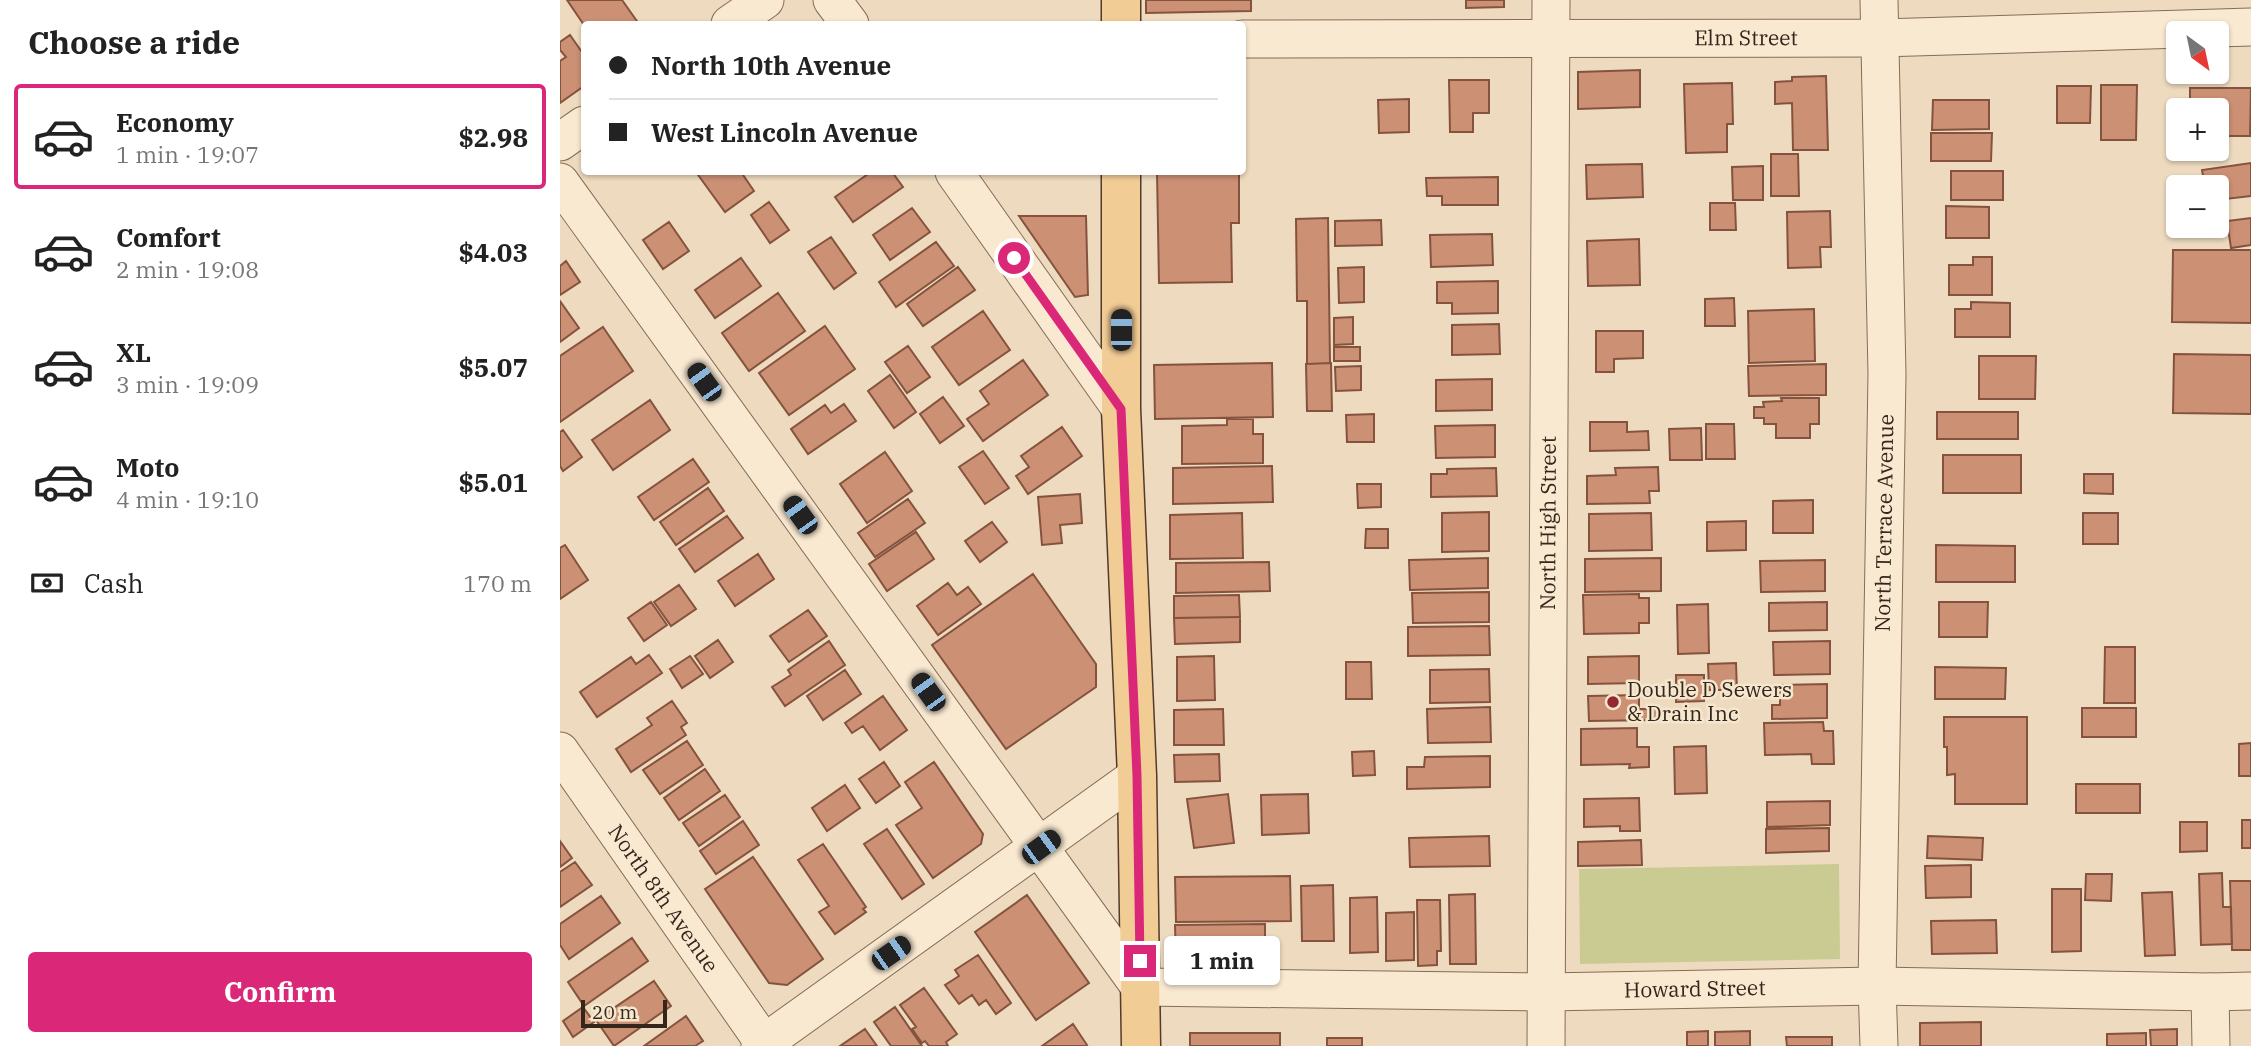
<!DOCTYPE html>
<html lang="en">
<head>
<meta charset="utf-8">
<style>
	body { margin:0; font-family:"IBM Plex Serif",serif; background:#f2f2f2; color:#222; height:100vh; display:flex; flex-direction:column; font-size:26px; white-space:nowrap }
	* { box-sizing:border-box; margin:0 }
	p { font-size:23px; color:#767676 }
	.icon { flex:none; width:38px; height:38px; fill:none; stroke:currentColor; stroke-width:2; stroke-linecap:round; stroke-linejoin:round }
	.map { position:relative; flex:1; overflow:hidden }
	.sheet { display:flex; flex-direction:column; background:#fff; width:560px }
	.sheet>* { flex:none }
	.hud { position:absolute; left:21px; top:21px; width:665px; height:154px; border-radius:7px; box-shadow:0 2px 5px #0004; display:grid; align-content:center; height:154px; padding:0 28px; background:#fff }
	.needle { width:46px; rotate:147deg }
	.buttons { position:absolute; left:1606px; top:21px; display:grid; gap:14px }
	.buttons a { display:grid; place-items:center; width:63px; height:63px; border-radius:7px; background:#fff; box-shadow:0 2px 5px #0004; font-size:35px }
	.scale { position:absolute; left:21px; bottom:18px; width:86px; box-sizing:border-box; padding-left:7px; border:4px solid #35261c; border-top:0; font-size:19px; line-height:24px; white-space:nowrap; color:#35261c; -webkit-text-stroke:5px #f5e6ce; paint-order:stroke }
	.end { position:absolute; width:32px; height:32px; margin:-16px; border:9px solid #db2777; background:#fff; box-shadow:0 0 0 4px #fff }
	.from { border-radius:50% }
	.bubble { position:absolute; height:49px; border-radius:7px; background:#fff; box-shadow:0 2px 5px #0004; font-size:23px; font-weight:700; line-height:49px; text-align:center }
	.car { position:absolute; width:21px; height:42px; margin:-21px -10px; border-radius:9px; box-shadow:0 0 5px 2px #0007; background:linear-gradient(#222 24%,#8ab4d8 0 40%,#222 0 76%,#8ab4d8 0 86%,#222 0) }
	.hud b { display:flex; align-items:center; gap:24px; height:66px; font-size:26px }
	.hud b+b { border-top:2px solid #e0e0e0 }
	.hud i { width:18px; height:18px; background:#222 }
	ul { padding:0; list-style:none }
	li { display:flex; align-items:center; gap:21px; height:105px; margin:0 14px 10px; padding:0 14px; border:4px solid transparent; border-radius:7px }
	li div { flex:1 }
	li b { display:block; font-size:26px }
	li em { font-style:normal; font-weight:700 }
	li.selected { border-color:#db2777 }
	li>.icon { width:63px; height:63px; stroke-width:1.5 }
	h2 { padding:0 28px; font-size:32px; line-height:84px }
	.pay { display:flex; align-items:center; gap:18px; height:77px; padding:0 28px; font-size:26px }
	.pay p { margin-inline-start:auto }
	.action { display:flex; gap:14px; margin-top:auto; padding:14px 28px }
	.action a { flex:1; height:80px; border-radius:7px; background:#db2777; color:#fff; font-size:28px; font-weight:700; line-height:80px; text-align:center }
	main { display:flex; flex:1; min-height:0 }
	.map>svg:first-child { display:block }
	.green { fill:#cacb93 }
	.building { fill:#cc9074; stroke:#85533d; stroke-width:2 }
	.lines { fill:none; stroke-linecap:round; stroke-linejoin:round }
	.minor-casing { stroke:#866c57; stroke-width:39 }
	.major-casing { stroke:#533a2c; stroke-width:41 }
	.minor { stroke:#f9e9d1; stroke-width:37 }
	.major { stroke:#f2cc95; stroke-width:38 }
	.route { stroke:#db2777; stroke-width:9 }
	.poi-dot { fill:#952733; stroke:#f5e6ce; stroke-width:2.5 }
	.labels { text-anchor:middle; stroke-width:5; stroke-linejoin:round; paint-order:stroke }
	.street-label { font-size:21px; fill:#35261c; stroke:#f5e6ce }
	.poi-label { font-size:21px; fill:#35261c; stroke:#f5e6ce; text-anchor:start }
</style>
</head>
<body>
<main>
<section class="sheet">
<h2>Choose a ride</h2>
<ul>
<li class="selected"><svg class="icon" aria-label="car" viewBox="0 0 24 24"><path d="M5 17H2v-5l4-1 3-4h7l3 4 3 1v5h-3M9 17h6M6 11h13"/><circle cx="7" cy="17" r="2"/><circle cx="17" cy="17" r="2"/></svg><div><b>Economy</b><p>1 min · 19:07</p></div><em>$2.98</em></li>
<li><svg class="icon" aria-label="car" viewBox="0 0 24 24"><path d="M5 17H2v-5l4-1 3-4h7l3 4 3 1v5h-3M9 17h6M6 11h13"/><circle cx="7" cy="17" r="2"/><circle cx="17" cy="17" r="2"/></svg><div><b>Comfort</b><p>2 min · 19:08</p></div><em>$4.03</em></li>
<li><svg class="icon" aria-label="car" viewBox="0 0 24 24"><path d="M5 17H2v-5l4-1 3-4h7l3 4 3 1v5h-3M9 17h6M6 11h13"/><circle cx="7" cy="17" r="2"/><circle cx="17" cy="17" r="2"/></svg><div><b>XL</b><p>3 min · 19:09</p></div><em>$5.07</em></li>
<li><svg class="icon" aria-label="car" viewBox="0 0 24 24"><path d="M5 17H2v-5l4-1 3-4h7l3 4 3 1v5h-3M9 17h6M6 11h13"/><circle cx="7" cy="17" r="2"/><circle cx="17" cy="17" r="2"/></svg><div><b>Moto</b><p>4 min · 19:10</p></div><em>$5.01</em></li>
</ul>
<div class="pay"><svg class="icon" aria-label="cash" viewBox="0 0 24 24"><path d="M3 7h18v10H3z"/><circle cx="12" cy="12" r="2"/></svg>Cash<p>170 m</p></div>
<div class="action"><a>Confirm</a></div>
</section>
<div class="map">
<svg width="1691" height="1046" viewBox="0 0 1691 1046">
	<rect width="100%" height="100%" fill="#eedbbf"/>
	<path class="green" d="M1279 864 1280 959 1020 964 1019 869Z"/>
	<path class="building" d="M7 0H62L79 24 24 25Z
		M586 0H691V11L586 13Z
		M906 0H944V7L906 8Z
		M10 35 24 55V86L0 103V61L6 57 0 50V42Z
		M1080 70V107L1018 109V72Z
		M1266 76 1268 150H1233L1232 103 1215 104V82L1232 81V77Z
		M889 80H929V113H913V132H890Z
		M1172 83 1173 124H1167V152L1126 153 1124 84Z
		M1541 85H1577L1576 140H1541Z
		M1497 86H1531L1530 123H1497Z
		M1630 88H1691L1690 136H1657V110H1630Z
		M849 99V132L819 133 818 100Z
		M1373 100H1429V129L1372 130Z
		M1371 133H1432L1431 161H1371Z
		M1211 154H1238L1239 196H1211Z
		M1691 163V196L1657 200V187H1645L1642 170Z
		M1082 164 1083 197 1027 199 1026 165Z
		M1203 166V200H1173L1172 167Z
		M1391 171H1443V200H1391Z
		M136 172H181L194 191 165 212Z
		M311 172H332L343 187 293 222 275 197Z
		M597 172H679V223H671L672 282 599 283Z
		M938 177V205H882V196H867L866 178Z
		M209 202 229 230 210 243 191 215Z
		M1150 203H1175L1176 230H1150Z
		M1386 206 1429 207V238H1386Z
		M352 208 370 232 330 260 313 235Z
		M1270 211 1271 247H1260L1261 267 1228 268 1227 212Z
		M459 216H526L528 295 515 297Z
		M768 218 770 363 747 364V301H737L736 219Z
		M1691 218V245L1671 248 1667 221Z
		M821 220 822 245 775 246V221Z
		M109 222 129 251 103 269 83 240Z
		M932 234 933 265 871 267 870 235Z
		M271 237 296 273 274 289 248 252Z
		M1079 239 1080 285 1028 286 1027 241Z
		M376 242 394 266 336 307 319 282Z
		M1613 250H1691V323L1612 322Z
		M1413 257H1432V295H1389V265H1413Z
		M181 258 201 286 155 318 135 290Z
		M6 261 20 282 0 295V266Z
		M398 267 415 290 363 326 347 304Z
		M804 267V302L779 303 778 268Z
		M938 281V313L892 314V303H877V282Z
		M218 293 245 331 189 371 162 333Z
		M1174 298 1175 326H1145V299Z
		M0 301 19 328 0 342Z
		M1411 302 1450 303V337H1395V309H1411Z
		M1254 309 1255 361 1189 363 1188 311Z
		M423 311 450 350 399 385 372 347Z
		M793 317V344L774 345V318Z
		M939 324 940 354 892 355V325Z
		M265 326 295 369 229 415 199 373Z
		M43 327 73 371 0 422V356Z
		M1036 331H1083V358L1054 359V372H1036Z
		M348 346 370 377 347 393 325 362Z
		M774 347H800V361H774Z
		M1614 354 1691 355V414L1613 413Z
		M1419 356H1476L1475 399H1419Z
		M463 360 488 395 423 441 407 419 429 404 420 391Z
		M712 363 713 417 595 419 594 365Z
		M771 363 772 411H747L746 364Z
		M1266 364V395L1189 396 1188 366Z
		M801 366V390L776 391 775 367Z
		M330 375 356 412 334 428 308 391Z
		M932 379V410L876 411V380Z
		M383 397 404 426 380 443 360 414Z
		M1221 398H1259V424H1250V438H1216V424H1204V418H1194V407H1204L1203 402 1222 401Z
		M90 400 110 430 53 470 32 440Z
		M284 404 296 421 248 454 231 429 265 405 271 413Z
		M1377 412H1458V439H1377Z
		M814 414V442H787L786 415Z
		M667 419H693V434H703V463L622 464V426L667 425Z
		M1030 422H1067V432L1088 431 1089 450 1030 451Z
		M1146 424H1174L1175 459H1146Z
		M935 425V457L876 458 875 426Z
		M502 427 522 456 468 494 456 476 469 467 461 456Z
		M1141 428 1142 460H1110L1109 429Z
		M3 430 22 457 3 471 0 466V432Z
		M423 451 449 488 425 504 399 467Z
		M325 452 352 491 307 523 280 484Z
		M1383 455H1461V493H1383Z
		M133 459 149 482 94 520 78 497Z
		M712 466 713 502 613 504V468Z
		M1098 467 1099 491H1089L1090 503 1027 504V476L1056 475 1055 468Z
		M936 468 937 496 871 497V474H887V469Z
		M1524 474H1553V494L1524 493Z
		M797 484H821V507L798 508Z
		M148 488 164 511 116 545 100 522Z
		M520 494 522 523 500 525 502 543 482 545 478 497Z
		M348 499 365 523 315 557 298 533Z
		M1253 500V533H1213V501Z
		M929 512V551L882 552V513Z
		M682 513 683 558 610 559V515Z
		M1091 513 1092 550 1029 551V514Z
		M1523 513H1558V544H1523Z
		M167 516 183 538 135 572 119 549Z
		M1186 521V550L1147 551V522Z
		M432 522 447 542 420 562 405 541Z
		M806 529H828V548H805Z
		M356 532 374 559 327 591 309 564Z
		M5 545 28 580 0 599V548Z
		M1376 545 1455 546V582H1376Z
		M198 554 214 579 175 606 158 581Z
		M928 558V588L850 590 849 560Z
		M1101 558V591L1025 592V559Z
		M1265 560V591L1201 592 1200 561Z
		M709 562 710 591 616 593V563Z
		M473 574 536 664V687L446 749 372 645Z
		M388 583 397 595 408 587 421 604 378 635 357 606Z
		M119 585 136 609 111 626 94 602Z
		M929 592V622L853 623 852 593Z
		M1079 594V598H1089V623H1079V633L1024 634 1023 595Z
		M679 595 680 617 614 618V596Z
		M91 602 107 625 84 641 68 618Z
		M1267 602V630L1209 631V603Z
		M1379 602H1428L1427 637H1379Z
		M1148 604 1149 653 1118 654 1117 605Z
		M248 610 267 636 229 662 210 636Z
		M680 617V642L615 644 614 618Z
		M929 626 930 655 848 656V627Z
		M158 640 173 662 150 678 135 656Z
		M269 641 285 665 225 706 212 687 231 675 228 670Z
		M1270 641V674L1214 675 1213 642Z
		M1545 647H1575V703H1544Z
		M89 655 102 673 37 717 20 692 71 657 76 664Z
		M130 656 143 674 122 688 110 669Z
		M654 656 655 700 617 701V657Z
		M1079 656V683L1028 684V657Z
		M786 662H811L812 699H786Z
		M1176 663 1177 690H1149L1148 664Z
		M1375 667 1446 668 1445 699H1375Z
		M929 669 930 702 870 703V670Z
		M285 670 301 694 263 720 247 696Z
		M1116 675H1144V701L1116 702Z
		M1267 684V718L1212 719V705H1220V685Z
		M1079 695V709H1098V720L1029 721 1028 696Z
		M323 696 347 730 320 750 303 726 292 733 285 723Z
		M112 701 127 723 121 727 126 735 71 772 56 749 92 725 87 718Z
		M930 707 931 742 868 743 867 709Z
		M1522 708H1576V737H1522Z
		M663 709 664 745H614V710Z
		M1384 717H1467V804H1395V774L1387 775V747H1384Z
		M1263 722 1264 731H1273L1274 764H1252L1251 754 1205 755 1204 723Z
		M1077 728V747H1089V767L1069 768 1070 764 1021 765V729Z
		M127 741 143 765 100 794 83 770Z
		M1691 743V776H1679V744Z
		M1146 746 1147 793 1115 794 1114 747Z
		M814 751 815 775 793 776 792 752Z
		M659 754 660 781 615 782 614 755Z
		M930 756V787L847 789V767H864L865 757Z
		M324 762 340 786 316 803 299 779Z
		M374 762 423 834 421 844 373 878 336 825 362 808 345 782Z
		M145 769 160 791 119 820 104 798Z
		M1516 784H1580V813H1516Z
		M285 785 300 808 267 831 252 808Z
		M668 794 674 843 634 848 627 799Z
		M748 794 749 833 702 835 701 795Z
		M165 795 180 817 139 846 123 823Z
		M1079 798 1080 831H1060V826L1024 827V799Z
		M1270 801V825L1207 827V802Z
		M1682 820H1691V848H1682Z
		M183 821 199 845 156 874 140 851Z
		M1620 822H1647V851L1620 852Z
		M1269 828V851L1206 853V829Z
		M327 829 364 884 342 899 304 844Z
		M929 836 930 866 850 867 849 838Z
		M1368 836 1423 838 1422 860 1367 858Z
		M1081 840 1082 865 1018 866V842Z
		M0 841 12 858 0 867Z
		M263 844 306 907 303 909 306 912 275 934 259 912 269 906 238 860Z
		M193 857 263 959 227 985 209 983 145 889Z
		M15 862 32 885 0 907V872Z
		M1411 865V897L1366 898 1365 866Z
		M1662 873 1663 907H1671L1672 944 1641 945 1639 874Z
		M1526 874H1552L1551 901 1525 900Z
		M730 876 731 921 616 922 615 877Z
		M1670 881H1691V950H1672Z
		M773 885 774 941H742L741 886Z
		M1492 889H1521V951L1492 952Z
		M1612 892 1615 955 1585 956 1582 893Z
		M915 894 916 964H890L889 895Z
		M467 895 529 983 476 1020 415 932Z
		M41 896 60 923 9 959 0 945V924Z
		M817 897 818 952 790 953V898Z
		M857 900H880L881 951H877V965L858 966Z
		M854 912V960L826 961V913Z
		M1436 920 1437 953 1372 954 1371 921Z
		M705 924V959L616 960 615 925Z
		M72 938 88 961 24 1006 8 982Z
		M418 955 451 1003 436 1014 426 1000 419 1005 412 995 399 1004 385 985 399 976 395 970Z
		M94 981 111 1006 54 1046 36 1020Z
		M364 988 397 1034 386 1042 388 1046H369L365 1041 362 1043 352 1029 356 1027 340 1005Z
		M23 1007 34 1022 13 1037 3 1021Z
		M335 1007 362 1046H331L314 1022Z
		M126 1016 143 1041 135 1046H84Z
		M1421 1022V1046H1360V1023Z
		M513 1024 527 1045 525 1046H482Z
		M305 1029 317 1046H280Z
		M1617 1029V1046H1591L1590 1030Z
		M1148 1031V1046H1127V1032Z
		M1190 1031V1046H1155V1032Z
		M630 1033H720V1046H630Z
		M1586 1033V1046H1547V1034Z
		M1226 1037H1272V1046H1227Z
		M767 1038H802V1046H767Z"/>
	<g class="lines">
		<defs>
			<g id="minor">
				<path d="M272 0 290 24"/>
				<path d="M170 24 205 0"/>
				<path id="s1" d="M682 39 1320 38 1691 27"/>
				<path d="M0 142 24 125"/>
				<path d="M394 172 561 409"/>
				<path id="s2" d="M0 182 580 987 986 992 1317 986 1650 992 1691 991"/>
				<path id="s3" d="M0 751 206 1046"/>
				<path d="M1650 992 1651 1046"/>
				<path d="M200 1046 577 776"/>
				<path id="s4" d="M986 1046 991 0"/>
				<path id="s5" d="M1319 1046 1317 986 1327 374 1319 0"/>
			</g>
			<path id="major" d="M561 0V24
				M561 172V409L577 776 581 1046"/>
		</defs>
		<use href="#minor" class="minor-casing"/>
		<use href="#major" class="major-casing"/>
		<use href="#minor" class="minor"/>
		<use href="#major" class="major"/>
	</g>
	<g class="lines">
		<path class="route" d="M454 258 561 409 577 776 580 961"/>
	</g>
	<circle class="poi-dot" cx="1053" cy="702" r="7"/>
	<g class="labels">
		<g class="street-label">
			<text dy="7" stroke="none"><textPath href="#s1" startOffset="504">Elm Street</textPath></text>
			<text dy="7" stroke="none"><textPath href="#s4" startOffset="523">North High Street</textPath></text>
			<text dy="7" stroke="none"><textPath href="#s5" startOffset="523">North Terrace Avenue</textPath></text>
			<text dy="7" stroke="none"><textPath href="#s3" startOffset="180">North 8th Avenue</textPath></text>
			<text dy="7" stroke="none"><textPath href="#s2" startOffset="1547">Howard Street</textPath></text>
		</g>
		<g class="poi-label">
			<text x="1067" y="697">Double D Sewers<tspan x="1067" dy="24">&amp; Drain Inc</tspan></text>
		</g>
	</g>
</svg>
<div class="buttons">
<a><svg class="needle" viewBox="-14 -14 28 28"><path d="M0-13l5 13h-10z" fill="#e53935"/><path d="M0 13l5-13h-10z" fill="#767676"/></svg></a>
<a>+</a>
<a>−</a>
</div>
<div class="scale">20 m</div>
<i class="end from" style="left:454px;top:258px"></i>
<i class="end" style="left:580px;top:961px"></i>
<div class="bubble" style="left:604px;top:936px;width:116px">1 min</div>
<i class="car" style="left:561px;top:330px;rotate:0deg"></i>
<i class="car" style="left:144px;top:382px;rotate:324deg"></i>
<i class="car" style="left:240px;top:515px;rotate:324deg"></i>
<i class="car" style="left:368px;top:692px;rotate:324deg"></i>
<i class="car" style="left:481px;top:847px;rotate:54deg"></i>
<i class="car" style="left:331px;top:953px;rotate:55deg"></i>
<div class="hud">
<b><i class="from"></i>North 10th Avenue</b>
<b><i></i>West Lincoln Avenue</b>
</div>
</div>
</main>
</body>
</html>
